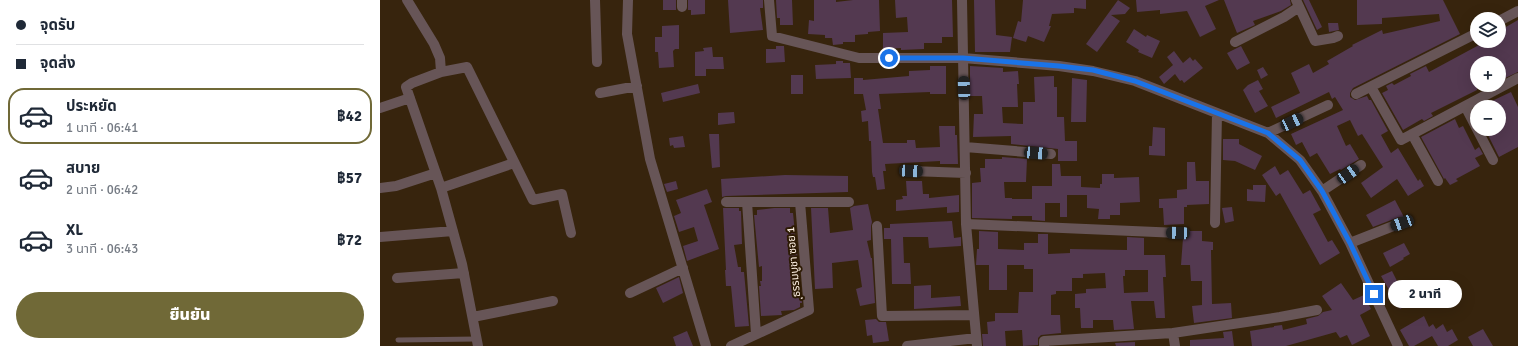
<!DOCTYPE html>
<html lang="th">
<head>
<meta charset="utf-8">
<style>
	body { margin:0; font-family:Signika,"Noto Sans Thai",sans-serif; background:#f2f2f3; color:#1f2937; height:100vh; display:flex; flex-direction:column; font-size:15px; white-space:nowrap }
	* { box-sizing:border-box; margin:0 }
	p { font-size:13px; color:#747a83 }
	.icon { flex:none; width:22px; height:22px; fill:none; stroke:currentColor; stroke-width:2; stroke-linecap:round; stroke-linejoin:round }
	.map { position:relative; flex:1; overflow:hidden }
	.side { display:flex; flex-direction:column; background:#fff; width:380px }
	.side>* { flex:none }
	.guide { display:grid; align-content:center; height:88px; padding:0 16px; background:#fff }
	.fabs { position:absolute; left:1090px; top:12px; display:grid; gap:8px }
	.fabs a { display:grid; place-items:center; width:36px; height:36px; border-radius:50%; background:#fff; box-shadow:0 4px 16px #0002; font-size:20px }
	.end { position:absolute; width:18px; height:18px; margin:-9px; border:5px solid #1a73e8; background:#fff; box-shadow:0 0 0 2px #fff }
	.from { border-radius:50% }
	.bubble { position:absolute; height:28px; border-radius:14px; background:#fff; box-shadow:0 4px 16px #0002; font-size:13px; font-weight:800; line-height:28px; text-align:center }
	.car { position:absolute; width:12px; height:24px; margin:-12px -6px; border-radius:5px; box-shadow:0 0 3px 1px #0007; background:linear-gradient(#222 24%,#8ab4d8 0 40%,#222 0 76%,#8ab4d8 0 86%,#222 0) }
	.guide b { display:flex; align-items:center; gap:14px; height:38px; font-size:15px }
	.guide b+b { border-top:1px solid #e0e1e3 }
	.guide i { width:10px; height:10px; background:#1f2937 }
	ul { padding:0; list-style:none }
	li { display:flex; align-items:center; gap:12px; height:56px; margin:0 8px 6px; padding:0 8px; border:2px solid transparent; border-radius:16px }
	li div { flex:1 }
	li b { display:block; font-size:15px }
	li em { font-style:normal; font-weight:800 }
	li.active { border-color:#706937 }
	li>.icon { width:36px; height:36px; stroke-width:1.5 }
	.action { display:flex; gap:8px; margin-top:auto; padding:8px 16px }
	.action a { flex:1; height:46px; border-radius:24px; background:#706937; color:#fff; font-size:16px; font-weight:800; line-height:46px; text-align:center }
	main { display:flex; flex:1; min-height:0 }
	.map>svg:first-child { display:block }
	.building { fill:#533950; fill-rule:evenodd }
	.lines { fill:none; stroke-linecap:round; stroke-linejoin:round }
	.service { stroke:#675557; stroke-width:5 }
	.minor { stroke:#675557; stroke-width:10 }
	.route { stroke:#1a73e8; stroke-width:5 }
	.labels { text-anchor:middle; stroke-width:4; stroke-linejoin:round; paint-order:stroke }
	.street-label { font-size:11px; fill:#fef1e4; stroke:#2d1a04 }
</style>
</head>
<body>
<main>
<section class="side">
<div class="guide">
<b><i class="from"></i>จุดรับ</b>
<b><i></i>จุดส่ง</b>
</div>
<ul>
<li class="active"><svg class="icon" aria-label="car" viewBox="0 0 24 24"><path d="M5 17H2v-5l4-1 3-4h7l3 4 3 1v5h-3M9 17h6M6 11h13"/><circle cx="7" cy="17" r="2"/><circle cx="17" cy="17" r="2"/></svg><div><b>ประหยัด</b><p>1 นาที · 06:41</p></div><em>฿42</em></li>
<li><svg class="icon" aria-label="car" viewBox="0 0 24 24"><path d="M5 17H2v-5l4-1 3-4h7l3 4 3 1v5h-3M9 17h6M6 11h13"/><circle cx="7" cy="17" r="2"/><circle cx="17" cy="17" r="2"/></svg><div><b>สบาย</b><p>2 นาที · 06:42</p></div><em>฿57</em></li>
<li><svg class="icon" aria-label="car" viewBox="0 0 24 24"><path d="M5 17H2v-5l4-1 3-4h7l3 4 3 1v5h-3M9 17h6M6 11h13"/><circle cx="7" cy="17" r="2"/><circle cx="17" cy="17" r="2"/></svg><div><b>XL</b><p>3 นาที · 06:43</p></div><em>฿72</em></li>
</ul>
<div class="action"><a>ยืนยัน</a></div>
</section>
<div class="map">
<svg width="1138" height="346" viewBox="0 0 1138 346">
	<rect width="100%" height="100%" fill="#37240d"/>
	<path class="building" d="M283 0H296V10H283Z
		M308 0H325V14L311 15V10H308Z
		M348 0H383V8H380L383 30 350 33Z
		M396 0H412L413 25H400V18H397Z
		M434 0H456V2L473 0H499L500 31 488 32V34L475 35V42H463V44L453 45 452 38H445V35L428 34 429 20 434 21Z
		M515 0H572L573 37H562V43H544V49L521 50V48L503 49V33L528 32 527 17 516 18Z
		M594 0H615L616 35 632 37 630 52H595Z
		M643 0H706V9L694 8V13L672 14 669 26H671L664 42 648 36 646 42 633 38 638 21 641 22Z
		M738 0 750 8 745 14 731 15 740 21 717 52 706 44Z
		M756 0H839L825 6 836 29 820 37 807 11 780 14V10L757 12Z
		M844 0H910L911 5 901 11 873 21 875 25 857 33Z
		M923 0H929L942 27 937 30Z
		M977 0H1063L1080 34 973 88 970 93V97L975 100 987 96 989 100H991L1008 131 1001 135 1011 153 1018 148 1038 181 1040 179 1044 186 1028 196 1017 179 991 198 981 183 1003 167 982 134 978 136 970 120 957 126 966 146 970 144 979 159 961 170 960 169 950 174 937 153 930 157 922 142 916 145 911 134 963 110 955 97 952 99 949 92 896 118 891 107 920 93 911 73 929 64 933 73 949 64 947 61 973 46 972 45 1002 30 1003 34 1060 21 1059 14 1002 18V24L977 25Z
		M1138 20V72L1119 81V63H1097V90L1051 113 1053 116 1044 121 1042 119 1023 130 1002 93 1008 90 1006 86 1012 83 1014 85 1031 76 1030 74 1046 66 1049 72 1099 45 1098 43 1102 41H1119V31Z
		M948 23H958L959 30 949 32Z
		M299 25V49H295L293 51 294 67 279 68 278 52H275V37H282V26Z
		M754 29 766 37 767 35 780 41 772 58 758 52 759 50 746 42Z
		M396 46H404L405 62 386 63V49H396Z
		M861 46 870 63 857 70 847 53Z
		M332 47 333 57H343L344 69H326V76H315V52L324 51 323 48Z
		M794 51 803 63 810 57 813 61 815 59 823 68 804 83 802 80 800 81 795 74 784 84 779 77 793 65 787 57Z
		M456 61H463V63H470L471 78 436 79 435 65 456 64Z
		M550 66H566V94H550V92L499 94 501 109H498L503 143H527V140H535L536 148 560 147 559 126H575V135H577L578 164H560V161L505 164 506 171H503L505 189 497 190 495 177H493L492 172 491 141H489L488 121 482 122 481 111 486 110 483 94H474V78H483V80L529 76V71L550 70Z
		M590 66 623 68V72L638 71 639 84H637L638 107H622L623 123 643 124V102H655L654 77 674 76V87H677V117H684L685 141H697V161H678V149L631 144V136L593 137 594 114H603L602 96H590Z
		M883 67 888 75 881 79 877 70Z
		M411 75H423V94H411Z
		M692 78 707 80 706 122H691Z
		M878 80 883 89 879 91 888 106 875 113 863 90 868 85Z
		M318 84 320 93 283 102 281 93Z
		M1131 92 1138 107V147L1119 157 1105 129H1119V107H1099Z
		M354 112 355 123 338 125V113Z
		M1075 119 1079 128 1083 126 1095 150 1099 147 1103 154 1095 158 1100 166 1076 179 1078 181 1070 185 1065 178 1064 179 1041 137Z
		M773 127 785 128V156L769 155V146H772Z
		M329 134H339L340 167 332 168Z
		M303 136 305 147 294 148 293 145 290 146 289 138Z
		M843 139H859V144L882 156 875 170 855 161 843 160Z
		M622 157 647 159 646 182H624L625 198H632V199H652V186H672V164H680L681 176H701V187L720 188V184H722V174H734V178L759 177 760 202 740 203V215H730V219H718L719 209 707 208V195H687V217H680V203H665V221L652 220V216H632V219L592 218V183L601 182 600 168H605V159H622Z
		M807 162H815L816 181H829V204L807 205V207H804V224L784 225 783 208H779V199L797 198V190L807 189Z
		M895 166 900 175 908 170 923 194 930 190 941 210 933 214 948 242 952 240 960 253 940 265 900 193 896 196 882 175Z
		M405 175 468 176V192L346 196 342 197 341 179Z
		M296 181 298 189 287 192 284 184Z
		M526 181H542L543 194H549V198L579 195V212L567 213V207L516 211V200L523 199 522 196H527Z
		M873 185H886L885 202 867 201V189L873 190Z
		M327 189 332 202 324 205 339 249 307 261 303 246 318 241 314 227 299 232 294 216 301 213 296 200Z
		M1015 200 1024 217H1019L993 227 986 215Z
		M488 204 492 222 491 226V240L487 241 491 258H492L495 303 480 306 476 289 482 287 478 260 452 263 453 288 435 289 431 208H448L450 233 473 230 470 208 474 206Z
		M852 207 854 221 845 223 842 208Z
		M343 208H359V211H361L362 244 354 245 358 267H361V272H364L369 326 355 327 351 286H346L345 270H346Z
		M394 208H410V213H413L422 303H420V307L414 310 401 311 402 315 381 316 379 286H381L380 281H382V266L379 267 374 215H377V210Z
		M572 221 574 238 581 237V246L549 248 548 237H523L524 263H530L531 284H512L511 239H504V228H510V224Z
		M599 231 618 232V249L644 250V243H658V234H668V254L690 253V249L747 250V237L764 238V255H785L786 277H783L785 318H776L774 301H751L754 329 734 330 733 320H713V328H701L700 308H695V294L706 293V289L726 288 725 273 703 274V278H692V291H676V294L671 295V315H680L681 333 661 335 658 338V345L643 346 642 330 625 331 626 346H603L602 334H608L607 322 615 321V313H638L639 292H653V269H644V265H627V290H609V265H596L597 249H599ZM745 270H768V292L744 293 743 276H745Z
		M805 231H822V241L833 242V250H831L832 304 851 303 852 318 814 323 812 306 822 305V281H811L810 265H801L803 238 805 234Z
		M1024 243 1030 254 1023 258 1024 259 1010 267 1003 253Z
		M1012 271 1023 293 1048 282 1054 294 1067 287 1075 301 1065 307 1060 299 1047 306 1042 297 1020 309 1001 276Z
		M299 277 303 293 283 303 276 288Z
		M961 283 973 300 984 295 991 309 980 315 990 336 972 345 967 335 960 338 956 332 906 346H872L870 331 894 327V326L902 325 903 330 927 324 926 319 938 316 943 312 952 310 942 296Z
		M551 285V298L580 296 581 306 534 309V286Z
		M1044 316 1049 327 1053 324 1056 329 1063 324 1067 332 1072 329 1078 340 1068 346H1058L1052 336 1034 346H1029L1020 330Z
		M496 319 499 322H506L509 341 493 343 492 335 487 336 485 320Z
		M1103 329 1113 346H1093L1088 337Z
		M307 331 313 346H296L293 337Z
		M852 331 854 346H810V340L844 338 843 332Z
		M755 342V346H736L735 343Z"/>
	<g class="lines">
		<path class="service" d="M18 340 97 339"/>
		<path class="minor" d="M27 0 54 44 60 58 61 72 32 83 26 87 61 188 82 264 98 346
			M215 0 217 62
			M248 0 247 34 270 159 326 346
			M302 0V7
			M389 0 392 36 479 58H583L679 66 713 71 755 81 888 133 920 160 942 191 970 243 1018 346
			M582 0 586 224 597 346
			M916 0 935 41 953 38 958 36
			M1119 21 1138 11
			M855 42 904 17 919 7
			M61 72 87 67 153 200 182 194 191 233
			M991 87 1021 140 1138 78
			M220 93 257 86
			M976 94 1097 33
			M1085 106 1113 160
			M0 108 30 98
			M888 133 948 105
			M1032 134 1058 181
			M585 147 671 154
			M531 171 586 173
			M0 188 16 186 56 173
			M61 188 134 163
			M942 191 981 165
			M346 202H469
			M367 202 376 334
			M835 223 837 113
			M586 224 799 233
			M497 226 502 316 594 315
			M0 237 73 231
			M970 243 1021 223
			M17 278 84 273
			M250 293 303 268
			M93 317 173 301
			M793 333 795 346
			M351 346 429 310 420 202
			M527 346 596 338
			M664 346V341L793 333 900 317 937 310"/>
	</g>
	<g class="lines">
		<path class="route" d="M509 58H583L679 66 713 70 755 81 888 133 920 160 942 191 970 243 994 294"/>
	</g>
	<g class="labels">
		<g class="street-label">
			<text transform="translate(413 262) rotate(-95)" y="4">ุธรรมบูชา ซอย 1</text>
		</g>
	</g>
</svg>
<div class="fabs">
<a><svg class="icon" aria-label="layers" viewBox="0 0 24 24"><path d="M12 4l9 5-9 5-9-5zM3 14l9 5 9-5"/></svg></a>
<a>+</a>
<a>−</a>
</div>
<i class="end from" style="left:509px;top:58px"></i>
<i class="end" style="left:994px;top:294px"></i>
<div class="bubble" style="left:1008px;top:280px;width:74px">2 นาที</div>
<i class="car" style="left:584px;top:88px;rotate:358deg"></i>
<i class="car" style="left:912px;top:122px;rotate:65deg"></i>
<i class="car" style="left:656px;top:153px;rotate:94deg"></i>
<i class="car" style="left:531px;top:171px;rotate:93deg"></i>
<i class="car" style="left:968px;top:174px;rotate:56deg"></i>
<i class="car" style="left:1022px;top:223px;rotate:250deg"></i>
<i class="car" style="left:798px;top:233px;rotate:272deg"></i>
</div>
</main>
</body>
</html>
